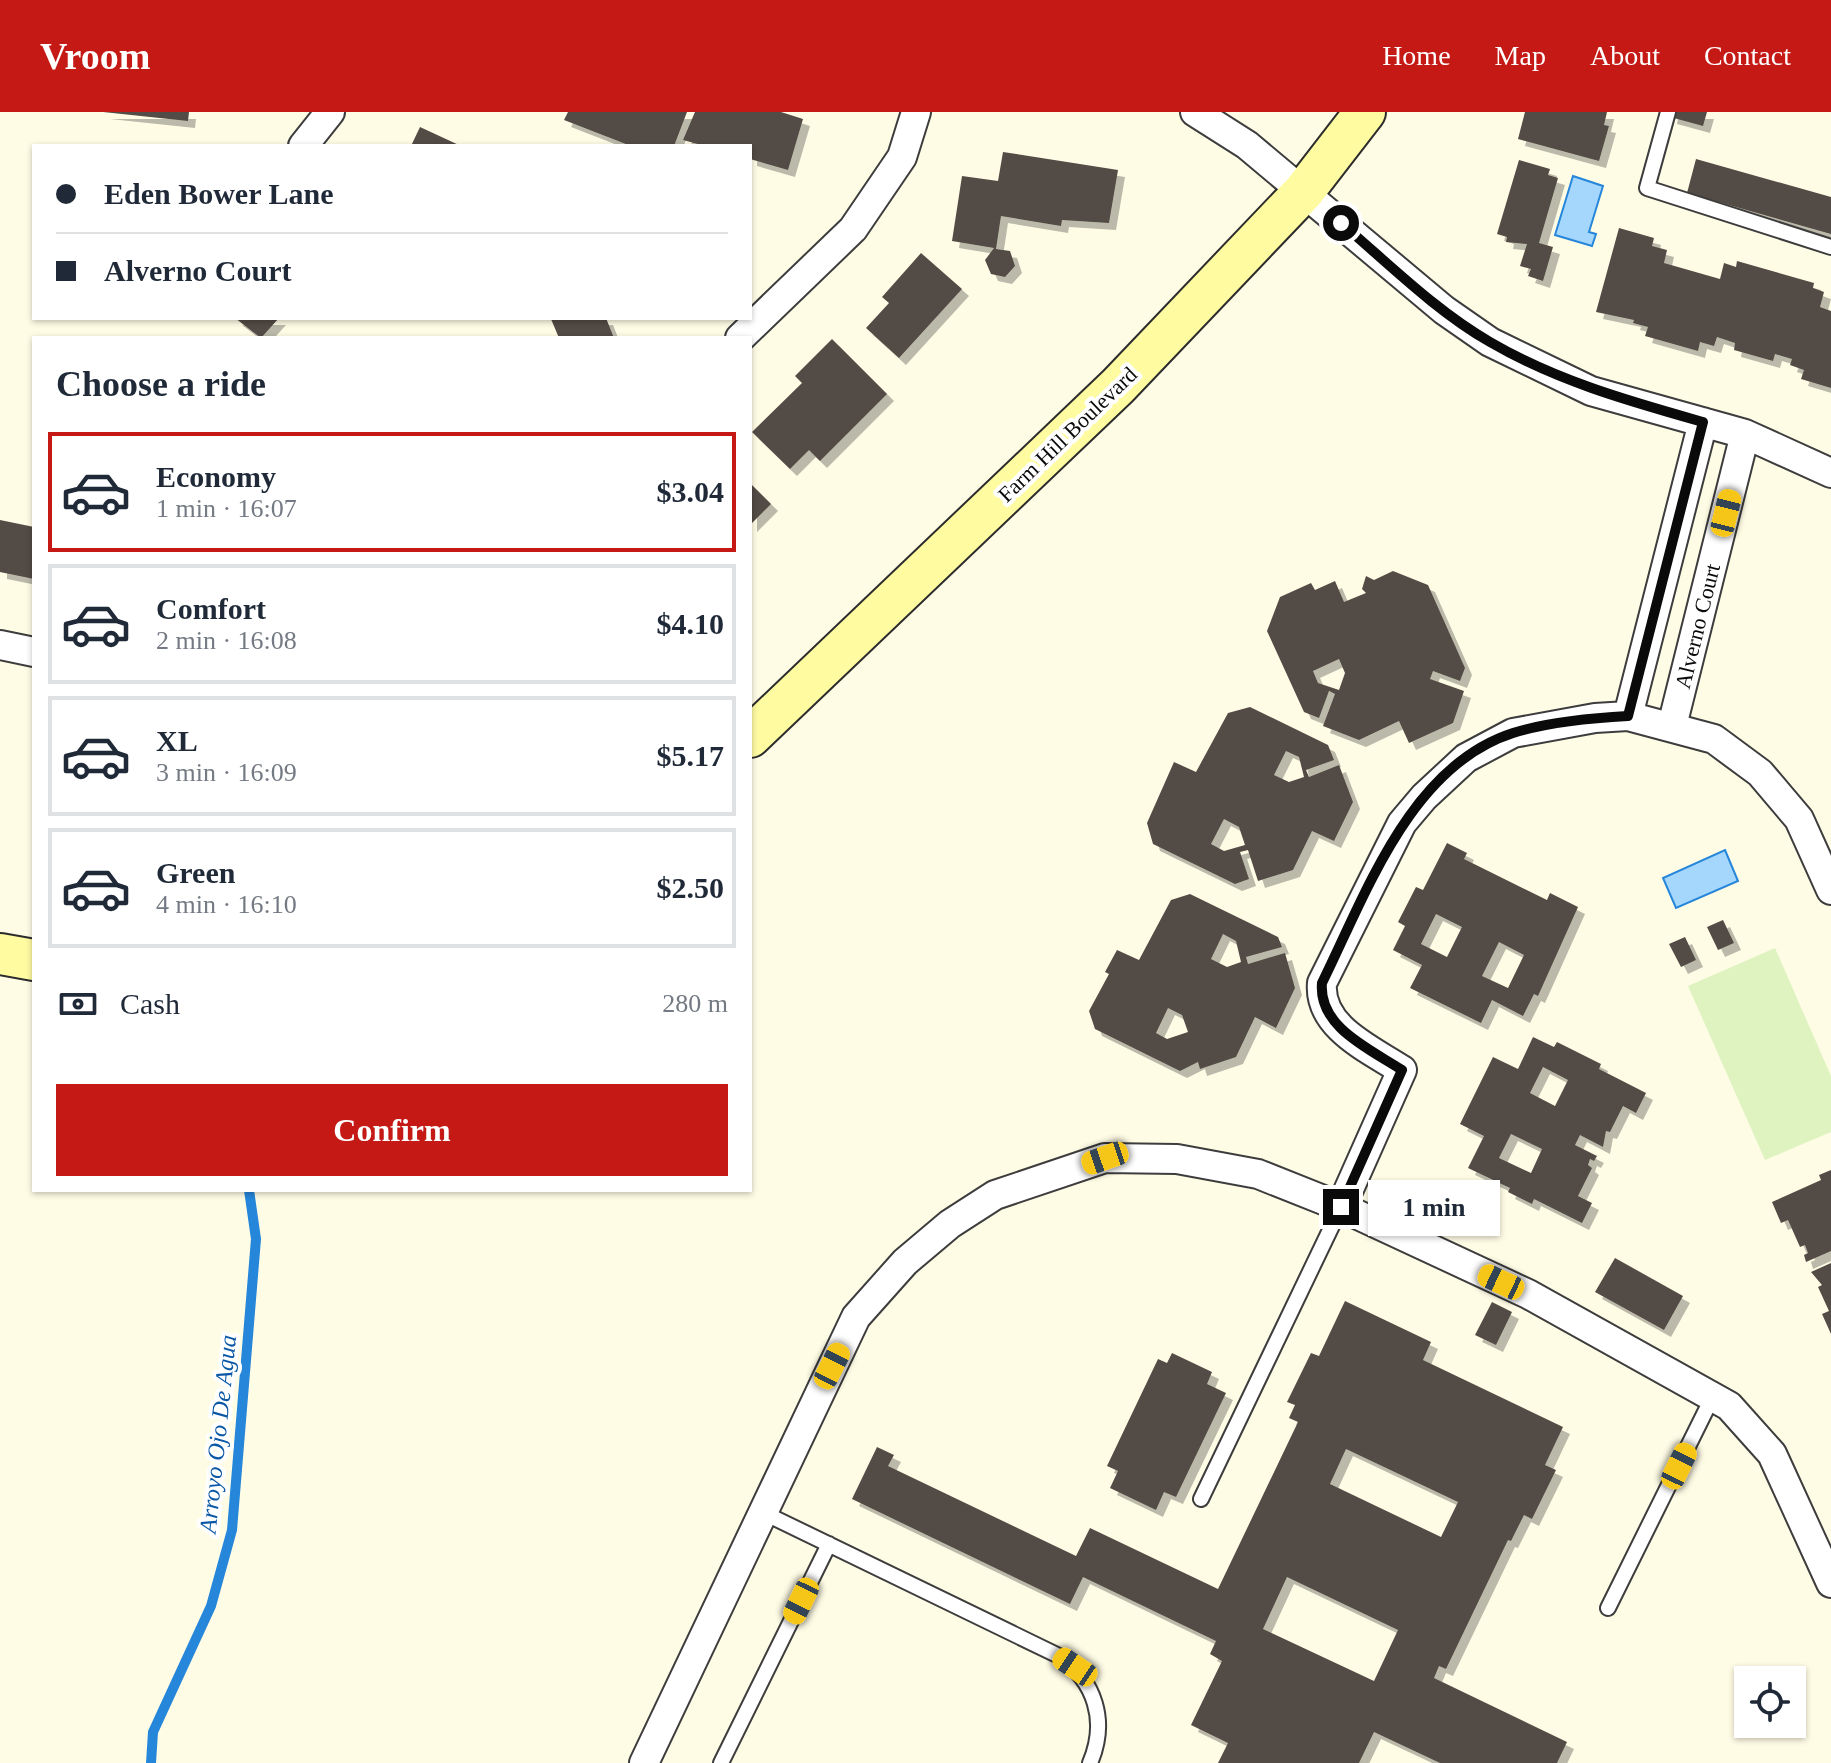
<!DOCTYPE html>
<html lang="en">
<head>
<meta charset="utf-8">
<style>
	body { margin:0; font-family:Georgia,serif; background:#f2f2f3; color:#1f2937; height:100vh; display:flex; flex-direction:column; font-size:30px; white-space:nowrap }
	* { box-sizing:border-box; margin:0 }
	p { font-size:26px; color:#747a83 }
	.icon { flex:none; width:44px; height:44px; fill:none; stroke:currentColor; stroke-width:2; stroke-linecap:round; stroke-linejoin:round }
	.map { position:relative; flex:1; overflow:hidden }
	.side { position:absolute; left:32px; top:224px; width:720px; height:856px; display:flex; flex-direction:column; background:#fff; border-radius:0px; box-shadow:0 2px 6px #0004 }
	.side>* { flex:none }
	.banner { position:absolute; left:32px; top:32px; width:720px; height:176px; border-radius:0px; box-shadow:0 2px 6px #0004; display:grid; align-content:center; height:176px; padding:0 24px; background:#fff }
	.buttons { position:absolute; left:1734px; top:1554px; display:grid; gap:16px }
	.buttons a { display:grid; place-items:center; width:72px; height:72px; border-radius:0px; background:#fff; box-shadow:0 2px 6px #0004; font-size:40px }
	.end { position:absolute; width:36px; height:36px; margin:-18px; border:10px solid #0a0a0a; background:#fff; box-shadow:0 0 0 4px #fff }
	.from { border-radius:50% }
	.bubble { position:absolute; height:56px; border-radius:0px; background:#fff; box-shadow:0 2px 6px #0004; font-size:26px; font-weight:600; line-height:56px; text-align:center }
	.car { position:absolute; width:24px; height:48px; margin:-24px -12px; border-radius:10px; box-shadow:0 0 6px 2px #0007; background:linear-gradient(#f5c518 24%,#345 0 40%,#f5c518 0 76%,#345 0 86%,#f5c518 0) }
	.banner b { display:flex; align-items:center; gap:28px; height:76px; font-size:30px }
	.banner b+b { border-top:2px solid #e0e1e3 }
	.banner i { width:20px; height:20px; background:#1f2937 }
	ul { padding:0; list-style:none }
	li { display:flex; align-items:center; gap:24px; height:120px; margin:0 16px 12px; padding:0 8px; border:4px solid #e0e1e3; border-radius:0px }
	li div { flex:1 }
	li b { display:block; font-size:30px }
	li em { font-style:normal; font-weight:600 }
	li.active { border-color:#c51916 }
	li>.icon { width:72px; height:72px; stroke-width:1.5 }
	h2 { padding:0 24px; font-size:36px; line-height:96px }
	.pay { display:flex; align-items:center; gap:20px; height:88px; padding:0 24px; font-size:30px }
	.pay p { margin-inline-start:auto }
	.primary-button { display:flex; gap:16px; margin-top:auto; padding:16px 24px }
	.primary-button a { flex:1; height:92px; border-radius:0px; background:#c51916; color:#fff; font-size:32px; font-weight:600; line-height:92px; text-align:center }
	header { display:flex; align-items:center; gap:48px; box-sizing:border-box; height:112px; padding:0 40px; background:#c51916; color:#fff }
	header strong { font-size:38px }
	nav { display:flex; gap:44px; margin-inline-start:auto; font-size:28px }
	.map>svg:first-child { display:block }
	.pitch { fill:#def3bf }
	.water { fill:#a5d6fc; stroke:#2586da; stroke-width:2 }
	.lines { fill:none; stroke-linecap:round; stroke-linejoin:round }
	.stream { stroke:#2586da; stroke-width:10 }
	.building { fill:#534b45; fill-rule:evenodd; filter:url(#shadow) }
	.service-casing { stroke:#3d3d3d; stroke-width:18 }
	.minor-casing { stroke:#3d3d3d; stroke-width:32 }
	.secondary-casing { stroke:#2c2c2c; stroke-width:44 }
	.service { stroke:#fff; stroke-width:14 }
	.minor { stroke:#fff; stroke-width:28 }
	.secondary { stroke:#fffba1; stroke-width:40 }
	.route { stroke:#0a0a0a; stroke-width:10 }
	.labels { text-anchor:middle; stroke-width:8; stroke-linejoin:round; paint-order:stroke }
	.street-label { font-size:22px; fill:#0a0a0a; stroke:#fff }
	.water-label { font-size:24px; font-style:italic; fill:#0957a5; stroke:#fff }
</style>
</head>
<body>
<header>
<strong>Vroom</strong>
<nav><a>Home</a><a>Map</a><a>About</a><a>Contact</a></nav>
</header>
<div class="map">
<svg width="1831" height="1651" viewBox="0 0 1831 1651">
	<defs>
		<filter id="shadow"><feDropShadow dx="7" dy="7" stdDeviation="0" flood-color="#0004"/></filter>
	</defs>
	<rect width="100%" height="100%" fill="#fffce6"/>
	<path class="pitch" d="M1775 836 1831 964V1020L1765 1048 1688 874Z"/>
	<path class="water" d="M1573 64 1603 74 1589 120 1596 122 1592 134 1555 123Z
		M1725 738 1738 769 1676 796 1663 766Z"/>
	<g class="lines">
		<path class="stream" d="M151 1651 153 1620 211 1494 232 1418 256 1127 249 1078"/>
	</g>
	<path class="building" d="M103 0H189L188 9Z
		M568 0H687L674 34H631L564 8Z
		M695 0H781L803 7 788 58 750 47V34H705L683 28Z
		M1525 0H1607L1604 13 1609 14 1599 49 1518 27Z
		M1671 0H1707L1703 14 1670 5Z
		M420 15 461 34H411Z
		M1003 40 1118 58 1109 111 1062 108 1061 114 1001 104 996 137 1010 139 1015 154 1005 165 991 162 985 148 994 136 952 129 962 64 998 69Z
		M1696 47 1831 85V122L1687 81Z
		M1519 48 1550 57 1548 63 1558 66 1539 131 1553 135 1543 169 1528 164 1531 157 1520 154 1527 132 1506 130 1507 125 1497 122Z
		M1619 116 1654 126 1652 134 1667 138 1664 151 1720 167 1724 151 1736 155 1737 149 1814 171 1813 176 1824 180 1820 195 1831 199V276L1801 267 1804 258 1790 253 1792 247 1775 242 1773 249 1734 238 1735 231 1717 225 1714 234 1700 230 1698 239 1645 224 1648 215 1633 211 1634 208 1596 200Z
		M921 141 962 177 899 246 866 216 889 191 882 185Z
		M235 206H279L261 226Z
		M555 206H606L614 226H559L551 207Z
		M832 227 887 282 820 349 809 338 790 357 752 320 802 271 795 264Z
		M750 371 771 392 750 413Z
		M0 408 34 415V467L0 460Z
		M1393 459 1428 473 1465 556 1460 569 1433 559 1430 567 1464 579 1453 611 1409 631 1399 609 1359 628 1323 614 1335 582 1329 579 1319 606 1304 600 1267 519 1280 485 1311 471 1315 478 1335 469 1344 490 1366 481 1362 477 1366 464 1374 468ZM1339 547 1345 561 1339 578 1318 571 1313 559Z
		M1250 595 1328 633 1334 648 1306 658 1309 665 1339 653 1353 690 1334 729 1312 719 1293 758 1258 769 1248 738 1240 740 1249 767 1235 772 1153 732 1147 711 1174 650 1196 660 1228 601ZM1286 639 1299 645 1304 665 1289 670 1274 663ZM1224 707 1239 715 1245 733 1224 739 1211 732Z
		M1447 731 1467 741 1464 747 1547 788 1550 781 1578 795 1538 884 1534 882 1523 904 1492 888 1481 911 1410 876 1422 853 1393 838 1405 814 1398 810 1416 775 1423 778ZM1436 802 1462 815 1447 845 1421 832ZM1499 830 1524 843 1508 876 1482 864Z
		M1190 782 1278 825 1282 835 1246 845 1248 852 1285 841 1295 876 1276 916 1255 905 1236 945 1200 957 1198 950 1180 959 1095 917 1089 899 1109 862 1105 860 1117 838 1139 848 1171 788ZM1223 822 1236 829 1241 850 1227 855 1211 847ZM1168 896 1182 903 1188 920 1167 927 1156 921Z
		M1723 808 1734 831 1718 838 1707 815Z
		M1685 825 1696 848 1681 855 1669 832Z
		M1533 925 1554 935 1557 930 1601 952 1599 957 1646 981 1636 1001 1623 994 1610 1020 1606 1019 1603 1035 1580 1023 1575 1033 1597 1044 1594 1049 1590 1047 1588 1053 1592 1056 1578 1084 1592 1091 1582 1111 1534 1087 1532 1092 1508 1080 1510 1076 1468 1056 1484 1024 1460 1012 1493 945 1518 957ZM1543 955 1568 968 1555 994 1530 981ZM1511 1022 1542 1037 1531 1061 1499 1046Z
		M1831 1058V1139L1806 1150 1804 1143 1808 1141 1805 1133 1800 1135 1788 1108 1781 1111 1772 1090 1821 1068 1819 1063Z
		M1615 1146 1683 1184 1664 1218 1595 1180Z
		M1831 1151V1222L1822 1202 1829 1199 1818 1175 1822 1173 1811 1160Z
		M1345 1189 1431 1230 1423 1248 1563 1315 1545 1353 1556 1358 1532 1407 1524 1403 1511 1429 1508 1428 1446 1557 1439 1554 1434 1566 1567 1630 1557 1651H1440L1374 1620 1359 1651H1218L1228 1631 1191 1613 1222 1549 1210 1542 1216 1529 1083 1465 1070 1492 852 1387 877 1335 894 1343 888 1354 1076 1444 1090 1416 1218 1477 1298 1310 1289 1306 1295 1293 1287 1290 1311 1241 1319 1244ZM1346 1337 1458 1390 1441 1425 1330 1372ZM1287 1465 1398 1518 1374 1569 1263 1517Z
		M1492 1190 1512 1200 1496 1233 1475 1223Z
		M1172 1241 1212 1260 1207 1272 1226 1281 1176 1385 1164 1380 1156 1398 1110 1376 1118 1359 1107 1354 1158 1247 1167 1251Z"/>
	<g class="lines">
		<defs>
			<path id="service" d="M1668 0 1647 76 1831 135
				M1201 1387 1341 1095
				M762 1400 1059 1544C1095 1569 1108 1609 1090 1651
				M1608 1496 1713 1284
				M721 1651 829 1432"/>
			<path id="minor" d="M1195 0 1247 33 1444 198 1490 230 1591 279 1745 322 1831 361
				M303 34 330 0
				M740 226 853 117 902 45 916 0
				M0 533 34 540
				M1628 604 1703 310
				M1672 614 1745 322
				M1341 1095 1402 958C1370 937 1318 915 1322 871L1402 711 1424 685 1466 646 1513 621 1595 606 1628 604 1714 627 1760 661 1799 707 1831 778
				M644 1651 856 1205 905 1150 950 1112 995 1083 1105 1046 1177 1047 1258 1062 1341 1095 1528 1182 1729 1294 1772 1342 1831 1471"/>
			<path id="secondary" d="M750 625 1118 274 1304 79 1365 0
				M0 842 34 848"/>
		</defs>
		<use href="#service" class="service-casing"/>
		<use href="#minor" class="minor-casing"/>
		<use href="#secondary" class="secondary-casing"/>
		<use href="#service" class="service"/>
		<use href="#minor" class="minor"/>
		<use href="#secondary" class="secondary"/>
	</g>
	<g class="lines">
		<path class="route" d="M1341 111C1389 152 1436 199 1490 230 1557 269 1629 289 1703 310L1628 604C1591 606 1548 610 1513 621 1410 654 1366 782 1322 871 1318 915 1370 937 1402 958L1341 1095"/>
	</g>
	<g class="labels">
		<g class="street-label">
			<text transform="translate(1067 322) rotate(-44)" y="8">Farm Hill Boulevard</text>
			<text transform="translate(1697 514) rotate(-76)" y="8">Alverno Court</text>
		</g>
		<g class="water-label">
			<text transform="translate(218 1322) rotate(-84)" y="8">Arroyo Ojo De Agua</text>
		</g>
	</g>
</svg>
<div class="buttons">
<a><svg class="icon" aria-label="locate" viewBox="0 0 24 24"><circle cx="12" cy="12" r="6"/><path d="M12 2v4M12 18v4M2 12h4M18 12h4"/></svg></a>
</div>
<i class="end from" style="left:1341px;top:111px"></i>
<i class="end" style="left:1341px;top:1095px"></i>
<div class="bubble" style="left:1368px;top:1068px;width:132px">1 min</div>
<i class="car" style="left:1726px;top:401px;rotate:14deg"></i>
<i class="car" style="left:1105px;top:1046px;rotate:251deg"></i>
<i class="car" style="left:1501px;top:1170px;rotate:295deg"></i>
<i class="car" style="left:832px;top:1254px;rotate:27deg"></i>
<i class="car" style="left:1679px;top:1354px;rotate:26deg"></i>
<i class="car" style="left:801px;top:1489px;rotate:206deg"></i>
<i class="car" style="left:1075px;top:1555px;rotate:304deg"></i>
<div class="banner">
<b><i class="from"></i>Eden Bower Lane</b>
<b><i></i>Alverno Court</b>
</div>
<section class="side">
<h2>Choose a ride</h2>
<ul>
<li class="active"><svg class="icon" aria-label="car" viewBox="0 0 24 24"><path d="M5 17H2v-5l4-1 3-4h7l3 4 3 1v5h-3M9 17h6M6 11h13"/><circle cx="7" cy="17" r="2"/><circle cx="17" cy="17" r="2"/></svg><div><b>Economy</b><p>1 min · 16:07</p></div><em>$3.04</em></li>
<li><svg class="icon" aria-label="car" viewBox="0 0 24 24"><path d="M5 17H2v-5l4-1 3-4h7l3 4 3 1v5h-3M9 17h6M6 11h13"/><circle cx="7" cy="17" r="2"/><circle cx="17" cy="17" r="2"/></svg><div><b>Comfort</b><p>2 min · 16:08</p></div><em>$4.10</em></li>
<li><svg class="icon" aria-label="car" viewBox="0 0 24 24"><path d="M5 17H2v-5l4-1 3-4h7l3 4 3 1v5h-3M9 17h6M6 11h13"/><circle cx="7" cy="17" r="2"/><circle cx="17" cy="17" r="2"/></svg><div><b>XL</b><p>3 min · 16:09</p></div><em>$5.17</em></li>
<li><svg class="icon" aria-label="car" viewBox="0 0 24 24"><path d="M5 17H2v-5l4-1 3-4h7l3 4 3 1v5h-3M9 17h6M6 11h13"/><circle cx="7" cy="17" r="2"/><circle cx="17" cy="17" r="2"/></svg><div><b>Green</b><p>4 min · 16:10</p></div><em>$2.50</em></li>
</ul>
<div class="pay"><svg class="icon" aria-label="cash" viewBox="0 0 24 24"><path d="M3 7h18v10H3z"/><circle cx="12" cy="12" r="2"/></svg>Cash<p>280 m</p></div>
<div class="primary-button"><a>Confirm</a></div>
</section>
</div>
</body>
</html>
